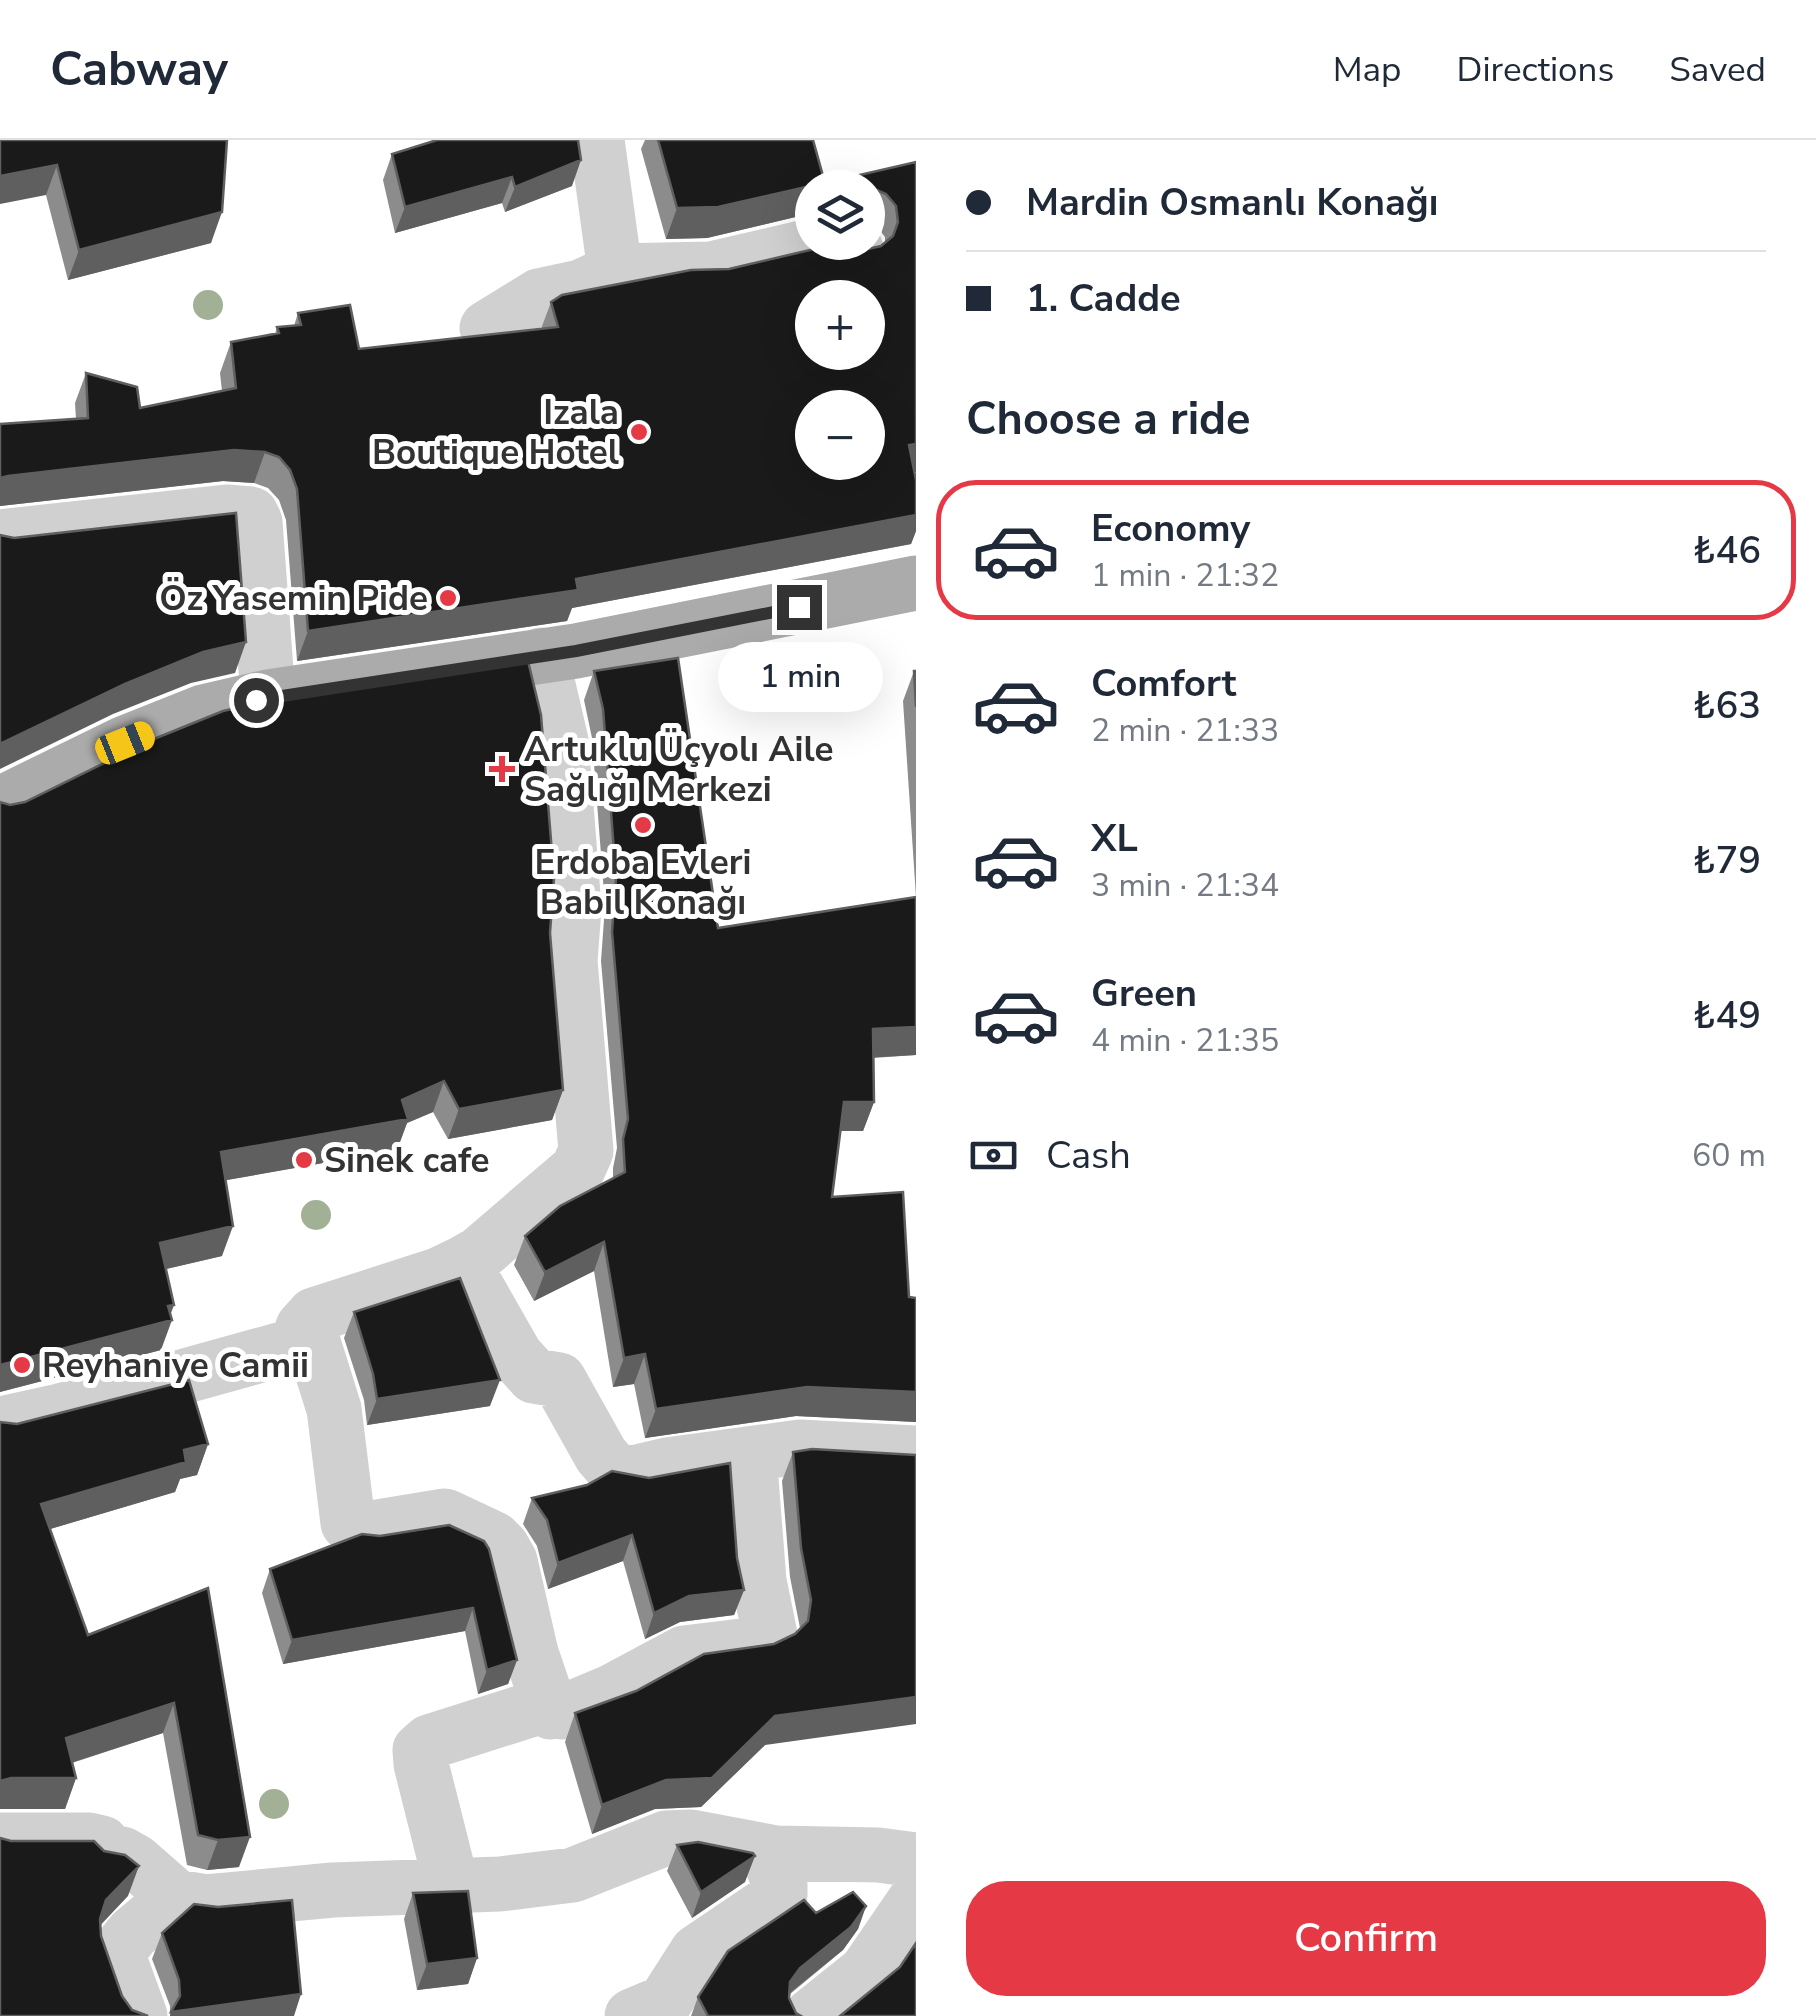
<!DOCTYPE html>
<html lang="en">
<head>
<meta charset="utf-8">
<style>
	body { margin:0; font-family:"Nunito Sans",sans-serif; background:#f2f2f3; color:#1f2937; height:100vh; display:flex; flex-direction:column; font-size:38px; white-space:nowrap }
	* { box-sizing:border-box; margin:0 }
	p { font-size:32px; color:#747a83 }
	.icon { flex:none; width:55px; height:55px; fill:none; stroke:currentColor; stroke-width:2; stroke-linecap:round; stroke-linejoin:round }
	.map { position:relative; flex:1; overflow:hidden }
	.sheet { display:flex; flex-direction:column; background:#fff; width:900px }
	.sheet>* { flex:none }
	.hud { display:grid; align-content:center; height:220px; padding:0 50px; background:#fff }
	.controls { position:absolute; left:795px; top:30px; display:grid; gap:20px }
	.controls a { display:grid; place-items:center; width:90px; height:90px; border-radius:50%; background:#fff; box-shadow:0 10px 40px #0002; font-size:50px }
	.end { position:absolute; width:45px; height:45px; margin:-22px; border:12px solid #333; background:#fff; box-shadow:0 0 0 5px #fff }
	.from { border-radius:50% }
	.bubble { position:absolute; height:70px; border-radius:35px; background:#fff; box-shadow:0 10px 40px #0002; font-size:32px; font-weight:600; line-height:70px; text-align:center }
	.car { position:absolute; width:30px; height:60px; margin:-30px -15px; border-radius:12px; box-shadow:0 0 8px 2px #0007; background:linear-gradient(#f5c518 24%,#345 0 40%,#f5c518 0 76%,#345 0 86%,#f5c518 0) }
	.hud b { display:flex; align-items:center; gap:35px; height:95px; font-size:38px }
	.hud b+b { border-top:2px solid #e0e1e3 }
	.hud i { width:25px; height:25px; background:#1f2937 }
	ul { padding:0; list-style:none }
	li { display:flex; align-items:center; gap:30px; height:140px; margin:0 20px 15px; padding:0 30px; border:5px solid transparent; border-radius:40px }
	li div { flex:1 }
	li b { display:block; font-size:38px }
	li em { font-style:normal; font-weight:600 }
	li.current { border-color:#e63946 }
	li>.icon { width:90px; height:90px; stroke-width:1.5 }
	h2 { padding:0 50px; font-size:45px; line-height:120px }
	.pay { display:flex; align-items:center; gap:25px; height:110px; padding:0 50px; font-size:38px }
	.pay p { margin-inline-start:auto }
	.button { display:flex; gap:20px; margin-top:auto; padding:20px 50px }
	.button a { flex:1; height:115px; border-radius:40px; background:#e63946; color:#fff; font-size:40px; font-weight:600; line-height:115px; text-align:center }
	header { display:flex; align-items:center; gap:60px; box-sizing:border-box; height:140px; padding:0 50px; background:#fff; border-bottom:2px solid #e0e1e3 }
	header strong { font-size:48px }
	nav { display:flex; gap:55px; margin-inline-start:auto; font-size:35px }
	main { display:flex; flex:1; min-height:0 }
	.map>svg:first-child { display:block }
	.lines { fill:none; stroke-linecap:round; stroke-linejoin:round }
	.minor { stroke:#d0d0d0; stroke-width:55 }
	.major { stroke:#ababab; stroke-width:55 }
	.tree { fill:#a2b095 }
	.wall { fill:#8c8c8c }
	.shaded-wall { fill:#5f5f5f }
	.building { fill:#1a1a1a; stroke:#5f5f5f; stroke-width:2.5; fill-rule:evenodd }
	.route { stroke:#333; stroke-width:12 }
	.poi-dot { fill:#e63946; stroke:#fff; stroke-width:4 }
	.labels { text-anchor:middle; stroke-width:10; stroke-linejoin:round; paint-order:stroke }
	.poi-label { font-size:35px; font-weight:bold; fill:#333; stroke:#fff; text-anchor:start }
</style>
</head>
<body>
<header>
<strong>Cabway</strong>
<nav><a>Map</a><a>Directions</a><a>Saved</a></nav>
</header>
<main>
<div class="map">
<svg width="916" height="1876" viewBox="0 0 916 1876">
	<rect width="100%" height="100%" fill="#fff"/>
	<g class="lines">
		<path class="minor" d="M597 0 615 131
			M487 188 539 156 581 147 615 131 711 129 814 105 856 109
			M0 397 226 372 251 374 255 382 268 557
			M463 1123 516 1216 534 1236 559 1240 601 1315 614 1330 633 1333 667 1325 800 1307 916 1313
			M307 1183 334 1269 348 1383 366 1389 445 1376 494 1399 502 1407 510 1421 531 1513 551 1572
			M0 1284 56 1272 297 1205 303 1187 314 1175 438 1135 463 1123 479 1114 578 1029 586 1011 570 821 574 768 561 601 541 515
			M0 1700H89L102 1703 108 1714H122L136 1722 176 1757 206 1762 333 1750 500 1744 573 1735 666 1698 691 1697 776 1713 878 1715 916 1720
			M452 1747 421 1624 420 1610 429 1602 536 1568 563 1572 613 1551 684 1513 750 1505 770 1495 759 1441 749 1314
			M140 1876 121 1824 120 1809 133 1793 176 1757
			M632 1876 665 1862 697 1812 780 1756V1745L767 1712
			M811 1876 866 1832 916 1759"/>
		<path class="major" d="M0 664 125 603 203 572 268 557 576 511 916 443"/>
	</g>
	<g class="tree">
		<circle cx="208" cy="165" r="15"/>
		<circle cx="316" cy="1075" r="15"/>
		<circle cx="274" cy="1664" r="15"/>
	</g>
	<path class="wall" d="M0 0H227L211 103 68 140 46 55Z
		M645 0H658L825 43 916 22V332H914L916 340V391L911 404 572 468 567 481 297 521 286 380 279 360 268 348 254 343 223 341 0 366V284L76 279 75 263 86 233 140 268 222 251 220 233 231 202 275 194 277 187 294 186 298 173 359 209 541 189 551 162 729 129 864 110 881 106 885 102V97L875 84 868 81V48L808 74 707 98 666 99 641 9Z
		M392 14 572 46 505 72 502 63 395 93 383 40Z
		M594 531 718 788 916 757 903 561 914 531H916V915L873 918 874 962 863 991H840L832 1057 909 1157 916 1158V1282L796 1276 645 1298 634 1244 613 1247 594 1131 534 1161 514 1125 525 1096 613 1038V1028L617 1008 601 821 605 766 592 598 584 560Z
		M0 662 550 793 563 950 552 980 448 999 433 972 407 983 397 1010 226 1040 222 1116 166 1129 171 1174 161 1210 0 1252Z
		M354 1172 490 1266 367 1285 364 1260 344 1198Z
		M0 1282 208 1304 197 1335 180 1339 175 1352 50 1389 88 1495 208 1448 239 1727 207 1730 187 1725 163 1593 72 1623 76 1638 65 1669H0Z
		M793 1312 916 1315 765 1605 701 1667 655 1669 592 1694 565 1602 575 1573 774 1504 795 1494 800 1488 790 1437 782 1341Z
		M532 1358 737 1418 744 1450 734 1475 680 1482 645 1499 623 1421 548 1449 537 1406 523 1384Z
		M449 1385 517 1520 508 1544 478 1554 465 1491 283 1524 262 1453 270 1429 380 1396Z
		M677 1705 745 1742 692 1778 667 1731Z
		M413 1753 477 1818 468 1844 417 1850 404 1779Z
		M866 1766 858 1789 843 1810 789 1855V1858L796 1873 801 1876H691L698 1857 816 1773Z
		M162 1793 294 1876H170V1866L152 1819Z"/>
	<path class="shaded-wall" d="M581 20 572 46 505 72 515 47Z
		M57 25 46 55 0 64V36Z
		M512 37 502 63 395 93 405 67Z
		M819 44 870 47 868 54V48H812V75L808 74 707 98 666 99 677 68Z
		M222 72 211 103 68 140 79 110Z
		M916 304V332L898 336 909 305Z
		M234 310 265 312 254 343 223 341 0 366V338L8 336Z
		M916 375V391L911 404 572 468 567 481 297 521 308 491Z
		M246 502 235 533 191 543 113 574 0 629V604L125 544 203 512Z
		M916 887V915L863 918 873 889Z
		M444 941 433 972 407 983 397 1010 210 1043 221 1012 402 960Z
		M563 950 552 980 448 999 459 969Z
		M844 962H874L863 991H834Z
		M233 1086 222 1116 149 1133 160 1103Z
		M604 1102 594 1131 534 1161 545 1132Z
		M174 1165 168 1181 172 1180 161 1210 0 1252V1225L5 1223Z
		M645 1214 634 1244 613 1247 624 1218Z
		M500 1240 490 1266 367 1285 377 1259Z
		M807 1247 916 1252V1282L796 1276 645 1298 656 1269Z
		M208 1304 197 1335 180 1339 175 1352 30 1395 41 1364 184 1310Z
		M632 1395 623 1421 548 1449 558 1423Z
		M744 1450 734 1475 680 1482 645 1499 654 1473 689 1456Z
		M473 1468 465 1491 283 1524 292 1500Z
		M517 1520 508 1544 478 1554 487 1530Z
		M916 1557V1584L765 1605 701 1667 655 1669 592 1694 602 1665 775 1576Z
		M174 1563 163 1593 55 1628 66 1598Z
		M11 1638H76L65 1669H0V1641Z
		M250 1697 239 1727 207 1730 218 1700Z
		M755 1716 745 1742 692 1778 701 1752Z
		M139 1726 128 1756 95 1791 106 1760Z
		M866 1766 858 1789 843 1810 791 1852 782 1866 790 1842 800 1828Z
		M477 1818 468 1844 417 1850 427 1824Z
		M301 1854 294 1876H170L171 1872Z"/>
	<path class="building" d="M0 0H227L222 72 79 110 57 25 0 36Z
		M437 0H578L581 20 515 47 512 37 405 67 392 14Z
		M658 0H813L825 43 916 22V304L909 305 916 340V375L576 439 578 450 308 491 297 349 290 330 279 317 265 312 234 310 8 336 0 338V284L88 278 86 233 137 247 140 268 236 248 231 202 279 193 277 187 301 185 298 173 350 165 359 209 558 187 551 162 562 155 691 130 729 129 827 106 864 110 881 106 893 96 898 82 896 66 886 54 870 47 819 44 718 67 677 68ZM812 158H868V212H812ZM812 268H868V322H812Z
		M236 373 246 502 203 512 125 544 0 604V395L14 398Z
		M678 518 718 788 916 757V887L873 889 874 962H844L832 1057 903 1052 909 1157 916 1158V1252L807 1247 656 1269 645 1214 624 1218 604 1102 545 1132 525 1096 560 1066 625 1032 623 999 628 979 612 792 616 737 603 569 594 531Z
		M528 521 541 575 554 738 550 793 563 950 459 969 444 941 402 960 408 979 221 1012 233 1086 160 1103 174 1165 168 1166 172 1180 0 1225V662L10 665 25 662 149 601 223 571 285 557Z
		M914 531H916V567Z
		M460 1138 500 1240 377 1259 373 1234 354 1172Z
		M189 1240 208 1304 184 1310 186 1322 41 1364 88 1495 208 1448 250 1697 218 1700 198 1695 174 1563 66 1598 76 1638H11L0 1641V1282L17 1284Z
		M812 1309 916 1315V1557L775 1576 712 1638 666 1640 602 1665 575 1573 636 1551 704 1514 774 1504 795 1494 808 1481 811 1460 801 1408 793 1312Z
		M730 1323 737 1418 744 1450 689 1456 654 1473 632 1395 558 1423 547 1380 532 1358 587 1345 612 1331 649 1338Z
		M449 1385 484 1401 489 1409 517 1520 487 1530 473 1468 292 1500 270 1429 362 1394 380 1396Z
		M0 1698 11 1701H94L104 1711 125 1715 139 1726 106 1760 100 1779 101 1796 122 1856 132 1870 148 1876H0Z
		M698 1702 753 1713 755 1716 701 1752 677 1705Z
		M468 1751 477 1818 427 1824 413 1753Z
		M853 1752 866 1766 851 1787 800 1828 790 1842 789 1858 796 1873 801 1876H708L698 1857 728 1811 804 1760 816 1773Z
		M292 1760 301 1854 171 1872 180 1856 179 1840 162 1793 194 1764 218 1767Z
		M916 1803V1876H840L900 1827Z"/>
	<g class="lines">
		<path class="route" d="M256 560 576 511 799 467"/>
	</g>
	<g class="poi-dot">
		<circle cx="639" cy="292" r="10"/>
		<circle cx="448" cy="458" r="10"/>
		<path d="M497 614h10v10h10v10h-10v10h-10v-10h-10v-10h10z"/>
		<circle cx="643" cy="685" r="10"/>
		<circle cx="304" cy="1020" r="10"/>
		<circle cx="22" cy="1225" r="10"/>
	</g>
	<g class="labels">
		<g class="poi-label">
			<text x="619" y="284" text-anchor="end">Izala<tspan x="619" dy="40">Boutique Hotel</tspan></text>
			<text x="428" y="470" text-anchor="end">Öz Yasemin Pide</text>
			<text x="524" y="621">Artuklu Üçyolı Aile<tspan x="524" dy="40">Sağlığı Merkezi</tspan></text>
			<text x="643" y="734" text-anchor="middle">Erdoba Evleri<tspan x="643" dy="40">Babil Konağı</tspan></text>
			<text x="324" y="1032">Sinek cafe</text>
			<text x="42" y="1237">Reyhaniye Camii</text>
		</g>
	</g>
</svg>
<div class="controls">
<a><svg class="icon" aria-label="layers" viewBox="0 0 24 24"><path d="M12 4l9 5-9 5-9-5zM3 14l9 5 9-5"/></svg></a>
<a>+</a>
<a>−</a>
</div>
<i class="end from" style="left:256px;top:560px"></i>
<i class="end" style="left:799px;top:467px"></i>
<div class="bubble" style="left:718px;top:502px;width:165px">1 min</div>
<i class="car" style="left:125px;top:603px;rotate:68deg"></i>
</div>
<section class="sheet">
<div class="hud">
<b><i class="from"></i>Mardin Osmanlı Konağı</b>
<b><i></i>1. Cadde</b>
</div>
<h2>Choose a ride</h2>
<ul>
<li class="current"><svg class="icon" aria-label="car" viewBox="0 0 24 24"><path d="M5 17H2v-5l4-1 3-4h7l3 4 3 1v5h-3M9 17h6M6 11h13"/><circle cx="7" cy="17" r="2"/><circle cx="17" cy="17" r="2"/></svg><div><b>Economy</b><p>1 min · 21:32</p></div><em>₺46</em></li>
<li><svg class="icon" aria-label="car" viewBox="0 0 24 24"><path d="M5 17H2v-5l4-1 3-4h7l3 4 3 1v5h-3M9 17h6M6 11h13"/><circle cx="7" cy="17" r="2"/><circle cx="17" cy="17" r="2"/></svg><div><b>Comfort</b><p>2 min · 21:33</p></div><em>₺63</em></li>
<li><svg class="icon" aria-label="car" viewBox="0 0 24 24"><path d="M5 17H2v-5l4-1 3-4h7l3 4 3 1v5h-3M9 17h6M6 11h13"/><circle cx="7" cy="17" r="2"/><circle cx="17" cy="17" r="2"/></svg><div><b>XL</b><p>3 min · 21:34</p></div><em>₺79</em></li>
<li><svg class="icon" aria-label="car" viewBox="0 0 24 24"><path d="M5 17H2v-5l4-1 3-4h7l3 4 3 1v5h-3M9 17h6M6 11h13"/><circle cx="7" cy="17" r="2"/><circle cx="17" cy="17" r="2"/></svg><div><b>Green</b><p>4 min · 21:35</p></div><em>₺49</em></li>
</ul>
<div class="pay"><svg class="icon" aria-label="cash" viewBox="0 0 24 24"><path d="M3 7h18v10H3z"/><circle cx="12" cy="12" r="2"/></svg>Cash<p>60 m</p></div>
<div class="button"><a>Confirm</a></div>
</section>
</main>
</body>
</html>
